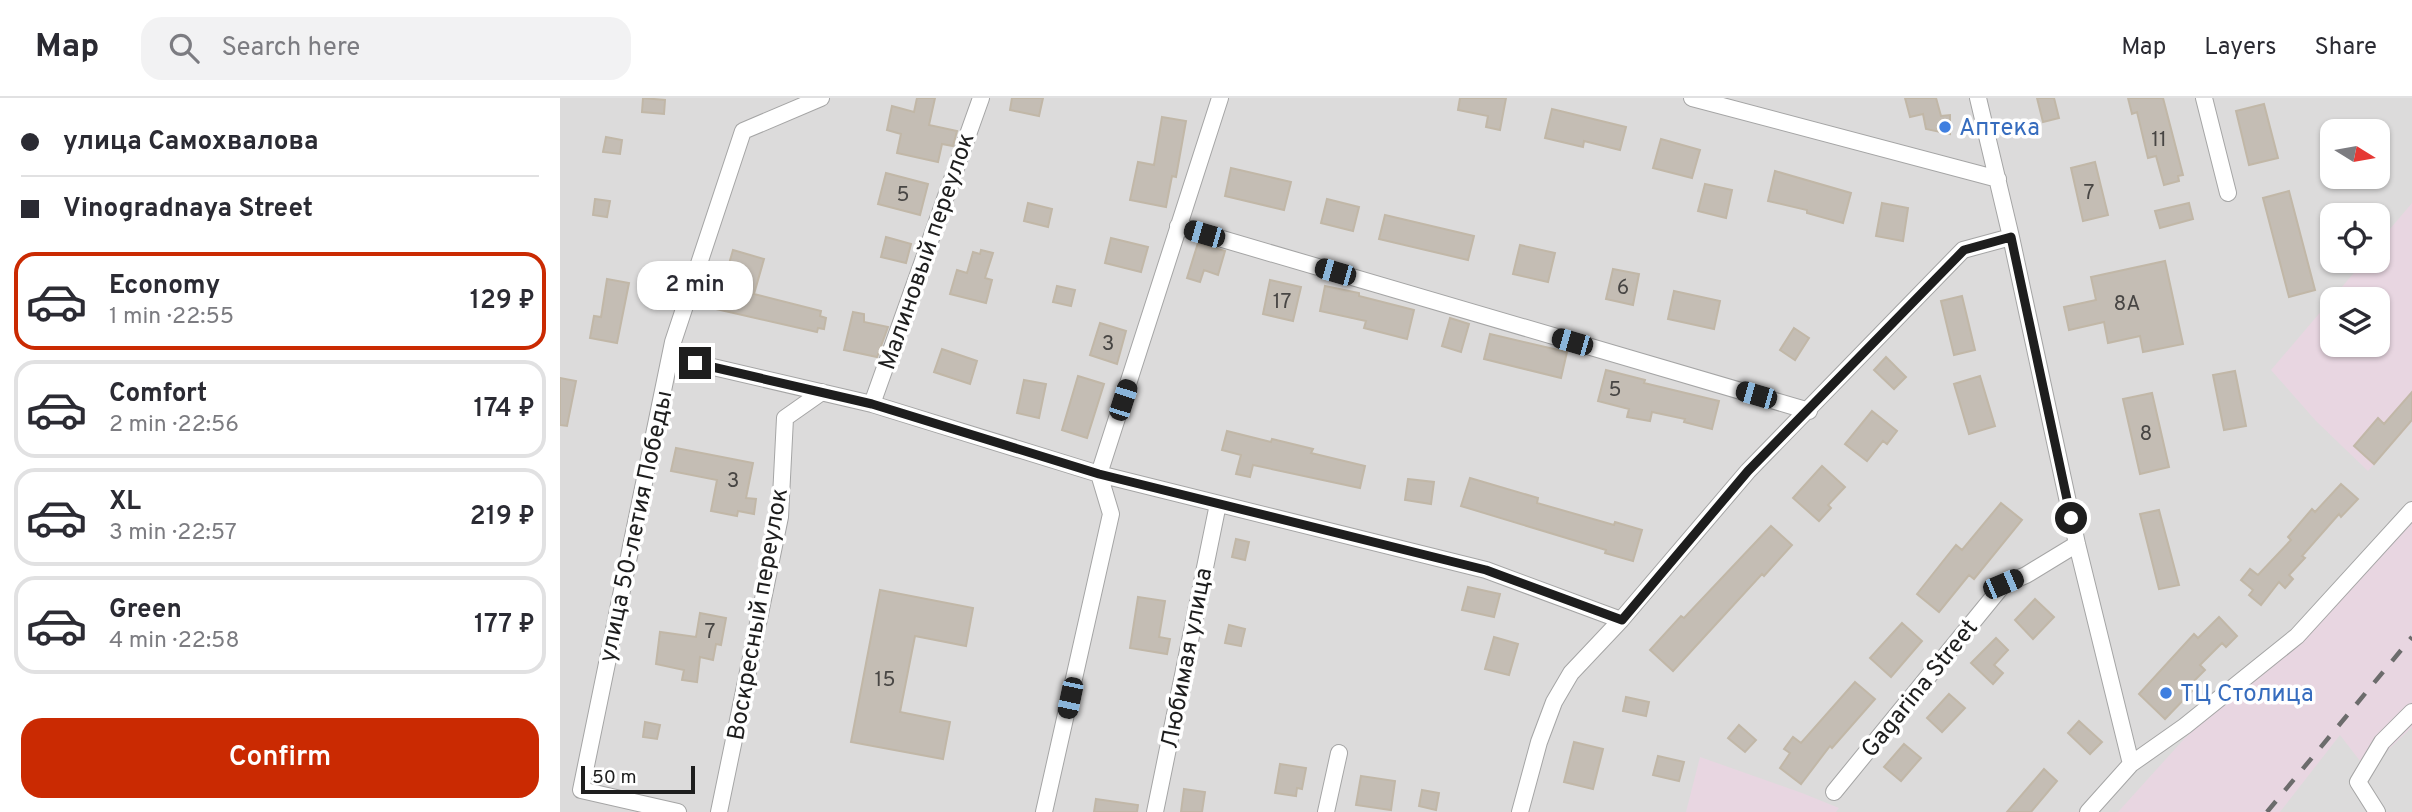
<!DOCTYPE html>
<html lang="en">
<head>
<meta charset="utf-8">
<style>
	body { margin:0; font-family:Overpass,sans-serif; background:#f2f2f3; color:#2b2b33; height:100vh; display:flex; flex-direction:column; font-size:26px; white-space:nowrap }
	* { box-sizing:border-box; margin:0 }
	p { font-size:23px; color:#7c7c81 }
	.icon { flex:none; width:38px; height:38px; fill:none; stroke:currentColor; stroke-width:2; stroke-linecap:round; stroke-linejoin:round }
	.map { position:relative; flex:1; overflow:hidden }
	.panel { display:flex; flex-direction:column; background:#fff; width:560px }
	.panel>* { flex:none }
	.banner { display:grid; align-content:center; height:154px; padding:0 21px; background:#fff }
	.needle { width:46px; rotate:101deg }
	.controls { position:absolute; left:1760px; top:21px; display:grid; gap:14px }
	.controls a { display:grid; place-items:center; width:70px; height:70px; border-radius:14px; background:#fff; box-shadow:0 2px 5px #0004; font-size:35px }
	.scale { position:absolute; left:21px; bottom:18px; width:114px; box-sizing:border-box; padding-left:7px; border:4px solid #1e1e1e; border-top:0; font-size:19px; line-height:24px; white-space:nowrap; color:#1e1e1e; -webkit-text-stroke:5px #fff; paint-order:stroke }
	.end { position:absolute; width:32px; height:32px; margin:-16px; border:9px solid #1e1e1e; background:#fff; box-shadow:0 0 0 4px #fff }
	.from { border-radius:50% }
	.bubble { position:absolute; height:49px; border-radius:21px; background:#fff; box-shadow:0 2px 5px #0004; font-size:23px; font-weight:600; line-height:49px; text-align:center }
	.car { position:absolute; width:21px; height:42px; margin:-21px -10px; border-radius:9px; box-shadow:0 0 5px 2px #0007; background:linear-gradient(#222 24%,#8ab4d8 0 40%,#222 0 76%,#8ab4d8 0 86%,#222 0) }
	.banner b { display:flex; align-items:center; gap:24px; height:66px; font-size:26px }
	.banner b+b { border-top:2px solid #e1e1e2 }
	.banner i { width:18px; height:18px; background:#2b2b33 }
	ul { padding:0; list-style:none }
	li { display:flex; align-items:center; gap:21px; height:98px; margin:0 14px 10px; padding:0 7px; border:4px solid #e1e1e2; border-radius:21px }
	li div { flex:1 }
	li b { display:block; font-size:26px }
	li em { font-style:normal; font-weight:600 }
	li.selected { border-color:#ca2a02 }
	li>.icon { width:63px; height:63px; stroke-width:1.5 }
	.action { display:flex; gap:14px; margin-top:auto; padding:14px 21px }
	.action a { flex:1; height:80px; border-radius:21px; background:#ca2a02; color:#fff; font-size:28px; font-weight:600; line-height:80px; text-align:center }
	header { display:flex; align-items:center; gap:42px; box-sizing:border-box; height:98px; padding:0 35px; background:#fff; border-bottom:2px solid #e1e1e2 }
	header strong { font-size:33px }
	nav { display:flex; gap:38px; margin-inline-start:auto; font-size:24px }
	.search { width:490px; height:63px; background:#f2f2f3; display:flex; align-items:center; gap:18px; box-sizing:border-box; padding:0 24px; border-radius:21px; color:#7c7c81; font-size:26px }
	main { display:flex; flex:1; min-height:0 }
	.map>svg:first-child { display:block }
	.residential { fill:#dcdbdb; fill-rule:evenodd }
	.industrial { fill:#e8d6e1; fill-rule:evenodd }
	.building { fill:#c4bdb4; stroke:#c1b7a7; stroke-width:2 }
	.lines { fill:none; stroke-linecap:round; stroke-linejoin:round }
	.minor-casing { stroke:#a5a5a5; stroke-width:18 }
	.minor { stroke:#fff; stroke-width:16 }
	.rail { stroke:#6c6c6c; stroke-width:4.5; stroke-dasharray:14 14; stroke-linecap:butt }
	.route { stroke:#1e1e1e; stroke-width:9 }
	.shop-dot { fill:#3f7fe0; stroke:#fff; stroke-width:2.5 }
	.labels { text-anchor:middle; stroke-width:7; stroke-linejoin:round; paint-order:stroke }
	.number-label { font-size:21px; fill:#484644 }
	.shop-label { font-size:24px; fill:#366cbe; stroke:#fff; text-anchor:start }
	.street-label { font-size:24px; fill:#1e1e1e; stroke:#fff }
</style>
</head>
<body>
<header>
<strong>Map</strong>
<div class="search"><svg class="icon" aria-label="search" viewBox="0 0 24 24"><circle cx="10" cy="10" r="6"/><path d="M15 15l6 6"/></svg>Search here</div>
<nav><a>Map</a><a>Layers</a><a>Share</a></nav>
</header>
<main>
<section class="panel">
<div class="banner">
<b><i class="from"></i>улица Самохвалова</b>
<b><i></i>Vinogradnaya Street</b>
</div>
<ul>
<li class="selected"><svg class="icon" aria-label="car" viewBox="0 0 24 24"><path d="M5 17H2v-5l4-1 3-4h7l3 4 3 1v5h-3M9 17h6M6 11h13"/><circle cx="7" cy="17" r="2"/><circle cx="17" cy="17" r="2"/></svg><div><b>Economy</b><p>1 min · 22:55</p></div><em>129 ₽</em></li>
<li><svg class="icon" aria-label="car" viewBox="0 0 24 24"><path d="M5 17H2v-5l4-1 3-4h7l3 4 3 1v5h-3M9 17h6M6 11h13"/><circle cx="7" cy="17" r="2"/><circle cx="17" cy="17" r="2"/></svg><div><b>Comfort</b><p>2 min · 22:56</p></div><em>174 ₽</em></li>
<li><svg class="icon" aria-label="car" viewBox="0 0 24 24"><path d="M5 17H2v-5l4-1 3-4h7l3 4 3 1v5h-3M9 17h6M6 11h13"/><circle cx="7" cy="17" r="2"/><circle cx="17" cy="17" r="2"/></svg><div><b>XL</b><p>3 min · 22:57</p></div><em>219 ₽</em></li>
<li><svg class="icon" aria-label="car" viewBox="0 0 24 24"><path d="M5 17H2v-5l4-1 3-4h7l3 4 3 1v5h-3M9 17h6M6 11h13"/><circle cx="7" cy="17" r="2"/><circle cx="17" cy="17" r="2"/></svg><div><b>Green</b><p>4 min · 22:58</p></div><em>177 ₽</em></li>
</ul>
<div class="action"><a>Confirm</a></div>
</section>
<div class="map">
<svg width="1852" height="714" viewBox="0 0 1852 714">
	<rect width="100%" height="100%" fill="#efeee4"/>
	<path class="residential" d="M0 0H1852V714H0ZM1773 33H1818V79H1773ZM1773 117H1818V163H1773ZM1773 201H1818V247H1773Z"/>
	<path class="industrial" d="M1852 105V324L1808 373 1756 323 1711 272 1804 163H1818V145ZM1773 201H1818V247H1773Z
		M1852 411V629L1807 672 1780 637 1720 714H1558L1624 641 1759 517Z
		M1140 659 1242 695 1279 710 1276 714H1126Z"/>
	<path class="building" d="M83 0 105 2 104 16 82 14Z
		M357 0H375L369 27 397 33 393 48 382 46 378 64 337 55 341 36 327 32 332 8 354 14Z
		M452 0H483L479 18 450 12Z
		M900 0H946L940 32 926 29 928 18 898 12Z
		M1345 0H1376L1381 18 1390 17V36L1366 31 1363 16 1350 19Z
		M1477 0H1494L1499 20 1483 24Z
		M1568 0H1603L1623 77 1618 78 1619 83 1604 87 1596 58 1588 60 1577 14 1572 16Z
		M1704 6 1718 60 1689 67 1676 13Z
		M992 11 1066 29 1060 52 1024 43 1023 49 985 40Z
		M602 19 626 23 616 79 612 78 606 109 570 102 578 64 594 67Z
		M46 39 62 42 60 56 43 54Z
		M1101 41 1140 52 1132 80 1093 70Z
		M1535 64 1548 117 1523 123 1511 70Z
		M671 70 731 84 724 112 665 98Z
		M1215 73 1291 95 1283 125 1247 115V112L1208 103Z
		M326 75 368 86 360 117 318 106Z
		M1145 86 1172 92 1166 120 1138 113Z
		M1729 93 1755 192 1729 199 1703 100Z
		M35 101 50 103 47 119 33 117Z
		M767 101 799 109 793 133 761 125Z
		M468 105 492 111 488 129 464 123Z
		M1322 105 1348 110 1343 143 1316 138Z
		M1629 105 1633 121 1600 130 1595 113Z
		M825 117 914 138 908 162 819 141Z
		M326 139 351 146 346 165 321 159Z
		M551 140 588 149 581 174 545 165Z
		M638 145 665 153 658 177 644 172 640 184 627 180Z
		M960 147 995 155 988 184 953 176Z
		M173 152 204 161 194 196 261 213 260 218 266 220 264 231 258 230 257 234 156 211Z
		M421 152 433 155 425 180 432 182 426 205 390 196 397 172 407 175 413 154 420 156Z
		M1605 163 1623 246 1583 254 1580 238 1548 245 1544 224 1509 232 1504 209 1536 202 1531 179Z
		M1053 171 1079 176 1073 207 1046 201Z
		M47 181 69 185 57 245 30 240 34 218 41 219Z
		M710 182 741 189 733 223 703 216Z
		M497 188 515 192 511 208 493 204Z
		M765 188 799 195V198L854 212 847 241 804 230 806 223 760 213Z
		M1114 193 1160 203 1154 231 1108 221Z
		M1402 198 1415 252 1394 257 1381 203Z
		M293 214 304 216V224L328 229 317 259 284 252Z
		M890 220 909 226 901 254 882 248Z
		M540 225 566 233 557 266 530 257Z
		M1234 230 1249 240 1235 262 1220 252Z
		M930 236 1007 254 1001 280 924 261Z
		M382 251 417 263 410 286 374 274Z
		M1326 259 1346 279 1334 291 1314 272Z
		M1046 272 1085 282 1084 285 1159 303 1152 331 1124 324 1125 321 1092 314 1090 323 1067 319 1069 311 1038 303Z
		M1675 273 1686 328 1664 332 1653 277Z
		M518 278 544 286 527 340 502 332Z
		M1420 278 1435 328 1409 336 1394 286Z
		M0 280 16 283 7 328 0 327Z
		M464 282 486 286 479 320 457 315Z
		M1852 294V322L1814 366 1794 348 1818 320 1824 326Z
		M1592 295 1609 369 1580 376 1563 301Z
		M1312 313 1337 333 1327 346 1323 343 1307 363 1285 346Z
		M667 333 711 344 712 341 753 351 751 355 805 368 800 390 693 367 690 379 676 376 681 357 662 352Z
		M116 350 193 365 186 400 196 401 194 416 178 413 177 418 151 413 157 382 111 373Z
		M1262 368 1285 389 1268 407 1271 410 1259 423 1233 400Z
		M910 380 978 400 977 405 1054 427 1055 424 1082 432 1073 463 1045 455 1046 452 901 408Z
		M848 381 874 384 871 406 845 402Z
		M1781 386 1798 401 1781 419 1779 416 1742 458 1745 460 1729 477 1733 481 1725 490 1719 484 1701 507 1689 497 1693 492 1681 482 1690 471 1698 477 1731 442 1728 439 1752 411 1755 414Z
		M1441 405 1462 422 1414 481 1409 477 1379 514 1357 496 1396 447 1402 452Z
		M1599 412 1619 487 1599 491 1580 416Z
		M1211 428 1232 447 1204 478 1202 476 1113 573 1090 552 1121 518 1124 520Z
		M676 441 689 444 685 462 672 459Z
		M908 489 940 496 934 519 902 512Z
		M320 492 413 510 406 548 355 538 340 614 390 624 383 661 291 644Z
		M578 499 605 503 599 539 610 541 607 556 570 550Z
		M1475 501 1494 519 1473 541 1455 522Z
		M140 515 166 520 161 547 156 546 153 562 140 559 137 584 122 582 124 572 96 566 100 534 136 539Z
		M1659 519 1677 538 1666 549 1662 545 1640 567 1645 572 1628 589 1632 593 1605 621 1579 596 1634 536 1638 540Z
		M1342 525 1362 543 1331 579 1310 560Z
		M669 527 685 531 681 548 665 545Z
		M934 539 958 546 949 577 925 571Z
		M1436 540 1448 552 1434 567 1443 575 1433 586 1411 565Z
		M1295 584 1315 601 1272 650 1270 648 1241 686 1220 670 1230 655 1224 651 1233 639 1241 645Z
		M1389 596 1405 610 1382 634 1367 620Z
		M1066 599 1089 604 1086 618 1063 613Z
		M1519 623 1542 644 1530 656 1508 635Z
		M85 624 100 627 97 641 83 639Z
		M1179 627 1196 642 1185 654 1168 640Z
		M1014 644 1043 651 1033 691 1004 684Z
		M1344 646 1361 660 1341 683 1324 669Z
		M1098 658 1124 664 1119 683 1093 677Z
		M720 666 746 670 742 691 737 690 736 698 715 695Z
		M1484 671 1497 683 1471 714H1447Z
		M801 678 835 683 831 712 796 707Z
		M624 691 645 694 642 714H621Z
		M862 692 879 695 876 712 859 708Z
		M536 701 578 707 577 714H534Z"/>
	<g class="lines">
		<defs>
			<path id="minor" d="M1132 0 1438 81
				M1418 0 1451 139 1517 446 1571 666
				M1644 0 1668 95
				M618 128 1249 313
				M110 259 312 306 539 376 926 472 1061 522
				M312 306 421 0
				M1274 694 1443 487 1466 477 1517 446
				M118 714 21 692 113 244 183 33 261 0
				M159 714 220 419 225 320 262 294
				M484 714 551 416 539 376 660 0
				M595 714 658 406
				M766 714 779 655
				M960 714 979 644 994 604 1011 575 1061 522 1188 373 1403 152 1451 139
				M1528 714 1571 666 1625 628 1737 538 1852 412
				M1817 714 1798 684 1822 644 1852 614"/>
		</defs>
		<use href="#minor" class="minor-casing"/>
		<use href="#minor" class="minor"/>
		<path class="rail" d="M1707 714 1852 539"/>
	</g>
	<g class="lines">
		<path class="route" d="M135 265 312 306 539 376 926 472 1062 522 1188 373 1404 152 1451 139 1511 420"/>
	</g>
	<g class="shop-dot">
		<circle cx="1385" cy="29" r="7"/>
		<circle cx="1606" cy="595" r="7"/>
	</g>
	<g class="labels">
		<g class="number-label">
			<text x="1599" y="48">11</text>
			<text x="1529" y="101">7</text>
			<text x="343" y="103">5</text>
			<text x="1063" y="196">6</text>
			<text x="722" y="210">17</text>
			<text x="1567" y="212">8А</text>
			<text x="548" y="252">3</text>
			<text x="1055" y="298">5</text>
			<text x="1586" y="342">8</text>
			<text x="173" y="389">3</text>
			<text x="150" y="540">7</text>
			<text x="325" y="588">15</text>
		</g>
		<g class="shop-label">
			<text x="1399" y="37">Аптека</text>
			<text x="1620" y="603">ТЦ Столица</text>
		</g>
		<g class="street-label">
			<text transform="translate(366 153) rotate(-71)" y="8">Малиновый переулок</text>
			<text transform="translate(75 428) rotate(-78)" y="8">улица 50-летия Победы</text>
			<text transform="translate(197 516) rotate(-80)" y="8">Воскресный переулок</text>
			<text transform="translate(626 560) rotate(-79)" y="8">Любимая улица</text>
			<text transform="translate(1359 590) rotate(-51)" y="8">Gagarina Street</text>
		</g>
	</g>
</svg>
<div class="controls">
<a><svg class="needle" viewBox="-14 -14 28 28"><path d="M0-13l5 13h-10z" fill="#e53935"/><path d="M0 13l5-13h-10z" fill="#7c7c81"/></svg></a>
<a><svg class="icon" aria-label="locate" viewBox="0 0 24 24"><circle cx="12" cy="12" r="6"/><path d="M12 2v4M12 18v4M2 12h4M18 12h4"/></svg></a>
<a><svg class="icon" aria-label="layers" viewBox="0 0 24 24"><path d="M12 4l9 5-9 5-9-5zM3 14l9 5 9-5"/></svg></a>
</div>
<div class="scale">50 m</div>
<i class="end from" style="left:1511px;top:420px"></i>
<i class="end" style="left:135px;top:265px"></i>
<div class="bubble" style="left:77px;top:163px;width:116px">2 min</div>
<i class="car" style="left:644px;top:136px;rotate:286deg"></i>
<i class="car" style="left:775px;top:174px;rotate:286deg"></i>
<i class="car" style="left:1012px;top:244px;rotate:286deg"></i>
<i class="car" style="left:1196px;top:297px;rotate:286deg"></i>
<i class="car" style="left:563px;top:302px;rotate:18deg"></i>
<i class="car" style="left:1443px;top:486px;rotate:67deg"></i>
<i class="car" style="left:510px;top:600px;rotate:192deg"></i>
</div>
</main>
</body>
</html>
